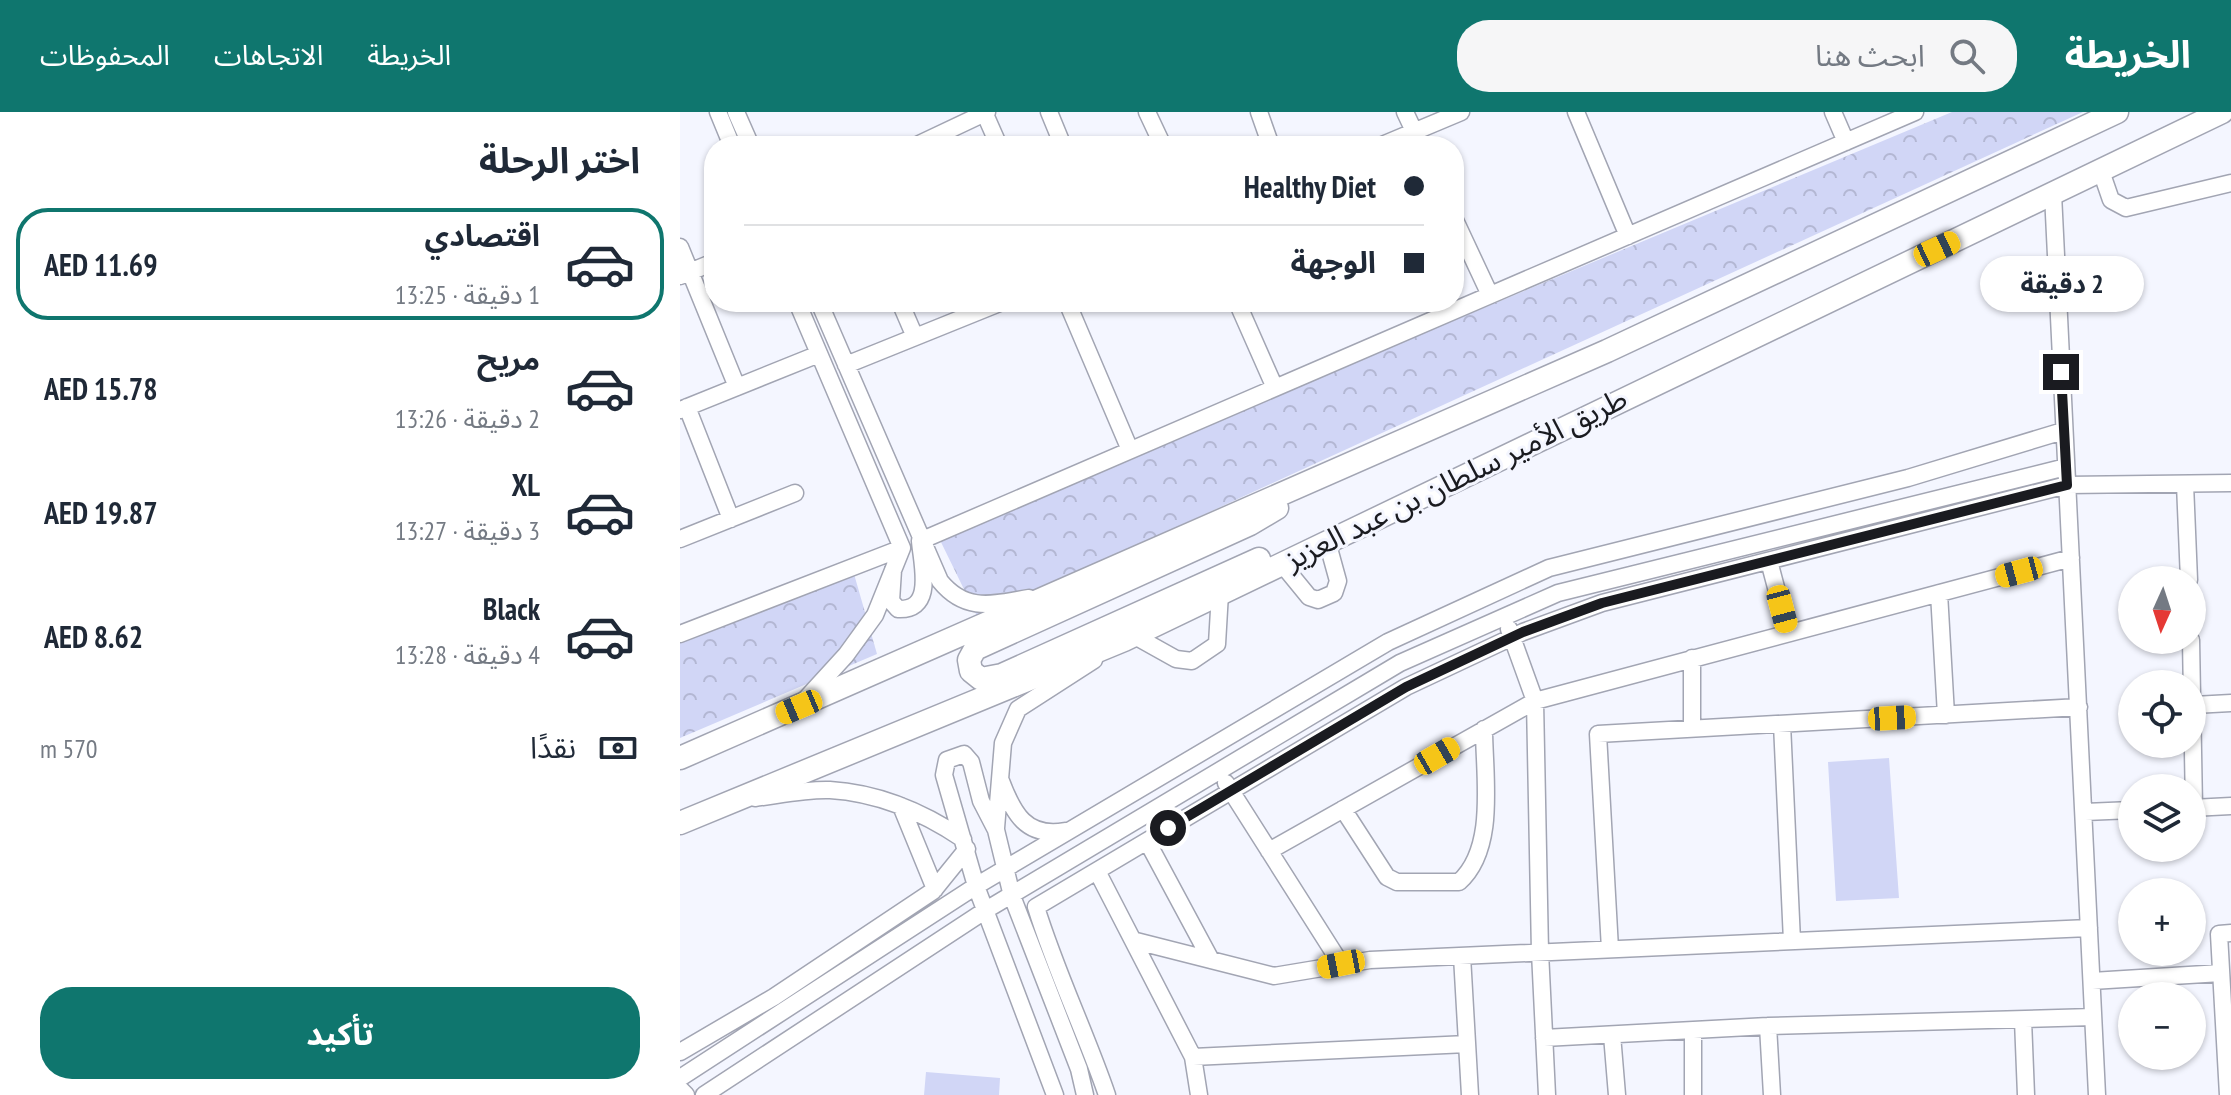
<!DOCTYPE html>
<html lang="ar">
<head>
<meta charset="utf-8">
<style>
	body { margin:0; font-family:"PT Sans Narrow","Noto Sans Arabic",sans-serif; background:#f6f6f7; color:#1f2937; direction:rtl; height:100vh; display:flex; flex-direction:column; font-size:30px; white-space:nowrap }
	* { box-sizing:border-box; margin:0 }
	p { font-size:26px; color:#747a83 }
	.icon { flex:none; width:44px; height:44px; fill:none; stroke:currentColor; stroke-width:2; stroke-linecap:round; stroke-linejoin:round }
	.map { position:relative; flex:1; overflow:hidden; direction:ltr }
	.sheet { display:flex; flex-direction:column; background:#fff; width:680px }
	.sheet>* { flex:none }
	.hud { position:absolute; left:24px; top:24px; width:760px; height:176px; border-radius:32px; box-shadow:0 2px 6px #0004; direction:rtl; display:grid; align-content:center; height:176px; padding:0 40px; background:#fff }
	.needle { width:52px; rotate:183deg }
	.fabs { position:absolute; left:1438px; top:454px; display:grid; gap:16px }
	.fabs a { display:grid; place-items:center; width:88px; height:88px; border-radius:50%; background:#fff; box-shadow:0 2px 6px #0004; font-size:40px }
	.end { position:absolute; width:36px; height:36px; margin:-18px; border:10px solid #1a1b20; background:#fff; box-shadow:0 0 0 4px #fff }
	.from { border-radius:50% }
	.bubble { position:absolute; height:56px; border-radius:28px; background:#fff; box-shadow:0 2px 6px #0004; font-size:26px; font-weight:700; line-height:56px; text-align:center; direction:rtl }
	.car { position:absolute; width:24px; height:48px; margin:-24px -12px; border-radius:10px; box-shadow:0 0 6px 2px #0007; background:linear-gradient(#f5c518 24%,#345 0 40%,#f5c518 0 76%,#345 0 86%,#f5c518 0) }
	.hud b { display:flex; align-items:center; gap:28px; height:76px; font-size:30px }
	.hud b+b { border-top:2px solid #e0e1e3 }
	.hud i { width:20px; height:20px; background:#1f2937 }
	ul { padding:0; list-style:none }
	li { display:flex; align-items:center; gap:24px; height:112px; margin:0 16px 12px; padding:0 24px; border:4px solid transparent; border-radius:32px }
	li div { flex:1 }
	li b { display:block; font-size:30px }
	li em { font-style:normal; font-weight:700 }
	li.on { border-color:#0f766e }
	li>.icon { width:72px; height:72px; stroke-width:1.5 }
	h2 { padding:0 40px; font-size:36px; line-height:96px }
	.pay { display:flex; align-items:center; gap:20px; height:88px; padding:0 40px; font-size:30px }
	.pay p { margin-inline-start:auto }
	.primary-button { display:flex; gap:16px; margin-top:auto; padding:16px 40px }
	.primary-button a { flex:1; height:92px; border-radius:32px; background:#0f766e; color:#fff; font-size:32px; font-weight:700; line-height:92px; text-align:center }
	header { display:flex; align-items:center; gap:48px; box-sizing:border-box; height:112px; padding:0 40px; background:#0f766e; color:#fff }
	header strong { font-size:38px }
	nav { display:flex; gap:44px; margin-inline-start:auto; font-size:28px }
	.search { width:560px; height:72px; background:#f6f6f7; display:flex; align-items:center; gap:20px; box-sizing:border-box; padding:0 28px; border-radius:32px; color:#747a83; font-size:30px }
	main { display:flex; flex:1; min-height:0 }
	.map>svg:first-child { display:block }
	.grass { fill:#d1d6f6 }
	.forest { fill:url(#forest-crowns) }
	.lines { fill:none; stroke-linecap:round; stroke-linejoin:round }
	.minor-casing { stroke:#a2a5b3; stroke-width:19 }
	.highway-casing { stroke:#a2a5b3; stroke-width:25 }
	.minor { stroke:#fff; stroke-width:16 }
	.highway { stroke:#fff; stroke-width:22 }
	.route { stroke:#1a1b20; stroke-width:10 }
	.labels { text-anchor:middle; stroke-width:6; stroke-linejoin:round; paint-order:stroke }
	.street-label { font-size:30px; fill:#1a1b20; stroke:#f4f6ff }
</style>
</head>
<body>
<header>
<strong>الخريطة</strong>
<div class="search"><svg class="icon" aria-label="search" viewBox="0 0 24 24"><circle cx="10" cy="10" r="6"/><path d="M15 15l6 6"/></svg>ابحث هنا</div>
<nav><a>الخريطة</a><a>الاتجاهات</a><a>المحفوظات</a></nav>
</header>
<main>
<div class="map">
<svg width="1551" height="983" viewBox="0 0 1551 983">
	<defs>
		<pattern id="forest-crowns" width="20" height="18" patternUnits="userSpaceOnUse" patternTransform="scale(2)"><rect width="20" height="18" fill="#d1d6f6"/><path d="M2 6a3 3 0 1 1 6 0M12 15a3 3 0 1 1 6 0" fill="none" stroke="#b3b7d3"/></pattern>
	</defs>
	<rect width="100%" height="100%" fill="#f4f6ff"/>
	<path class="grass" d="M1209 646 1219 786 1156 789 1148 650Z
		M246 960 320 966 319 983H244Z"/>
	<path class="forest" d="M1272 0H1403L298 506 258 424Z
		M174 462 197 542 0 626V531Z"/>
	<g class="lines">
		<defs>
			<path id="minor" d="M38 0 52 34
				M56 0 71 34
				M304 0 319 34
				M369 0 383 34
				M467 0 483 34
				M579 0 591 34
				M725 0 741 34
				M896 0 948 124
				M1153 0 1166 30
				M235 34 307 0
				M700 34 781 0
				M1421 59 1431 88 1446 96 1551 71
				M1373 82 1417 983
				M774 106 810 183
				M0 135 57 275
				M0 164 34 150
				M117 190 222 436 195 503 166 543 124 589
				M139 190 260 469C286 501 313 492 349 486
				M220 190 235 225
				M387 190 450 338
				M557 190 595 276
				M166 253 322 190
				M7 295 51 407
				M0 298 139 242
				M1505 372 1509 468
				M0 427 115 381
				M1089 449 1108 521
				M602 452 629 485 638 488 654 481 658 469 647 429
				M213 458 211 489 218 497C255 499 242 453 240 429L1235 0
				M1259 481 1266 603
				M829 517 855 589 860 840 867 983
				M0 522 222 436
				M453 523 496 547 512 549 537 532 540 481
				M1511 528 1514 696
				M1514 593 1551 591
				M1102 612 1112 829
				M1012 617V546
				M321 669C333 701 346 726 385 719
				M546 671 661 852
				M75 686C99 683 126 677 150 678 199 681 243 700 283 727
				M221 694 255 777
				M1512 696 1551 694
				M663 697 707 765 717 770H779C817 736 804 664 804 617
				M1405 700 1452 698
				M316 716 323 631 338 597 414 548
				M467 729 531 848
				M589 739 855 589 1391 446
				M417 759 513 945 519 983
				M456 829 594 864 690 848 1409 816
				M930 837 918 622 1399 595
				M782 844 790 983
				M1412 869 1541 861
				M1343 908 1346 983
				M1088 914 1092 983
				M932 923 937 983
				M864 926 1088 914 1413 905
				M0 940 94 885 253 779 287 737
				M513 945 787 932
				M0 966 296 774 708 530 869 456 1228 366 1383 319
				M0 977 6 983
				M24 983 306 798 720 551 878 481 1386 355
				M375 983 296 774 264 663 267 648 284 642 291 650 301 689 316 718 332 784 399 957 405 983
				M427 983C405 919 376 860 356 795L726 575 843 520 922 491 1387 373 1551 371
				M1013 983V918
				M1548 983 1539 822 1551 821"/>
			<path id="highway" d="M579 447 322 563 301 567 291 559 289 548 295 537 570 412 597 396
				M0 646 927 239 1437 0
				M0 711 444 528 1542 0"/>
		</defs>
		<use href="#minor" class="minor-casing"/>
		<use href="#highway" class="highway-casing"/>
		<use href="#minor" class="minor"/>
		<use href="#highway" class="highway"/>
	</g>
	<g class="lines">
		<path class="route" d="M488 716 726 575 843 520 922 491 1387 373 1381 260"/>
	</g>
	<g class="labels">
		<g class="street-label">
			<text transform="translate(776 367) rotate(-26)" y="10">طريق الأمير سلطان بن عبد العزيز</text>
		</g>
	</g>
</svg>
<div class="fabs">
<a><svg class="needle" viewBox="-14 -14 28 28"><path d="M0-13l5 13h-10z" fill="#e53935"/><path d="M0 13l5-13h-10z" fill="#747a83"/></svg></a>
<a><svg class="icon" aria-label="locate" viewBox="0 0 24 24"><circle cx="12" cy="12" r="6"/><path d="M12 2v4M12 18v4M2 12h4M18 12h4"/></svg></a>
<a><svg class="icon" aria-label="layers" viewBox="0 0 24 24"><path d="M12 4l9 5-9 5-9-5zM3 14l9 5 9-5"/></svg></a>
<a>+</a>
<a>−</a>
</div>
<i class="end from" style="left:488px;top:716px"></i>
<i class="end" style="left:1381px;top:260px"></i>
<div class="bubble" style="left:1300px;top:144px;width:164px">2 دقيقة</div>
<i class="car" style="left:1257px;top:137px;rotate:65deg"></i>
<i class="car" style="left:1339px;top:460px;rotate:255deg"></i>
<i class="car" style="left:1102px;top:497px;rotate:165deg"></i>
<i class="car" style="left:119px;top:595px;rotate:247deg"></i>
<i class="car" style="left:1212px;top:606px;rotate:87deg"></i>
<i class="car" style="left:757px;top:644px;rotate:60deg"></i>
<i class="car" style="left:661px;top:852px;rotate:259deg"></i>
<div class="hud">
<b><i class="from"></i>Healthy Diet</b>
<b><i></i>الوجهة</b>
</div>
</div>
<section class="sheet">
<h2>اختر الرحلة</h2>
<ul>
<li class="on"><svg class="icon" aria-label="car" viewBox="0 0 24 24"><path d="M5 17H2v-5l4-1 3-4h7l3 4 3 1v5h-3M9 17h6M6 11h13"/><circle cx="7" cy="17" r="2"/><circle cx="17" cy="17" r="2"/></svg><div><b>اقتصادي</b><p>1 دقيقة · 13:25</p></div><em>AED 11.69</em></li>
<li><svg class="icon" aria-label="car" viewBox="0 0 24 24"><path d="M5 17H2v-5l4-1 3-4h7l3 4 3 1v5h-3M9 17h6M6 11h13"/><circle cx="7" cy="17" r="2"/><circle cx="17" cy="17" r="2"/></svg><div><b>مريح</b><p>2 دقيقة · 13:26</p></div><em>AED 15.78</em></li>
<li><svg class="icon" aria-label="car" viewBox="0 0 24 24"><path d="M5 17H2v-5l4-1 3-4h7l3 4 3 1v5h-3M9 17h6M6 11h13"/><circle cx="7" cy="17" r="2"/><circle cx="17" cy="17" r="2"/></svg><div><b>XL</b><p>3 دقيقة · 13:27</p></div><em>AED 19.87</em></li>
<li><svg class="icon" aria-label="car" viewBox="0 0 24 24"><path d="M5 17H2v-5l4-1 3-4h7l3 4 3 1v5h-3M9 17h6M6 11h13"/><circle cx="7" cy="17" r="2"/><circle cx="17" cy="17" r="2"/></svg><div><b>Black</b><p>4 دقيقة · 13:28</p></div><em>AED 8.62</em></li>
</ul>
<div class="pay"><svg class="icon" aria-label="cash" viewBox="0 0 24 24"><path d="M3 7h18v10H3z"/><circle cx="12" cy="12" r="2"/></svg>نقدًا<p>570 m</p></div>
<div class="primary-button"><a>تأكيد</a></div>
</section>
</main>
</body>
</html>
